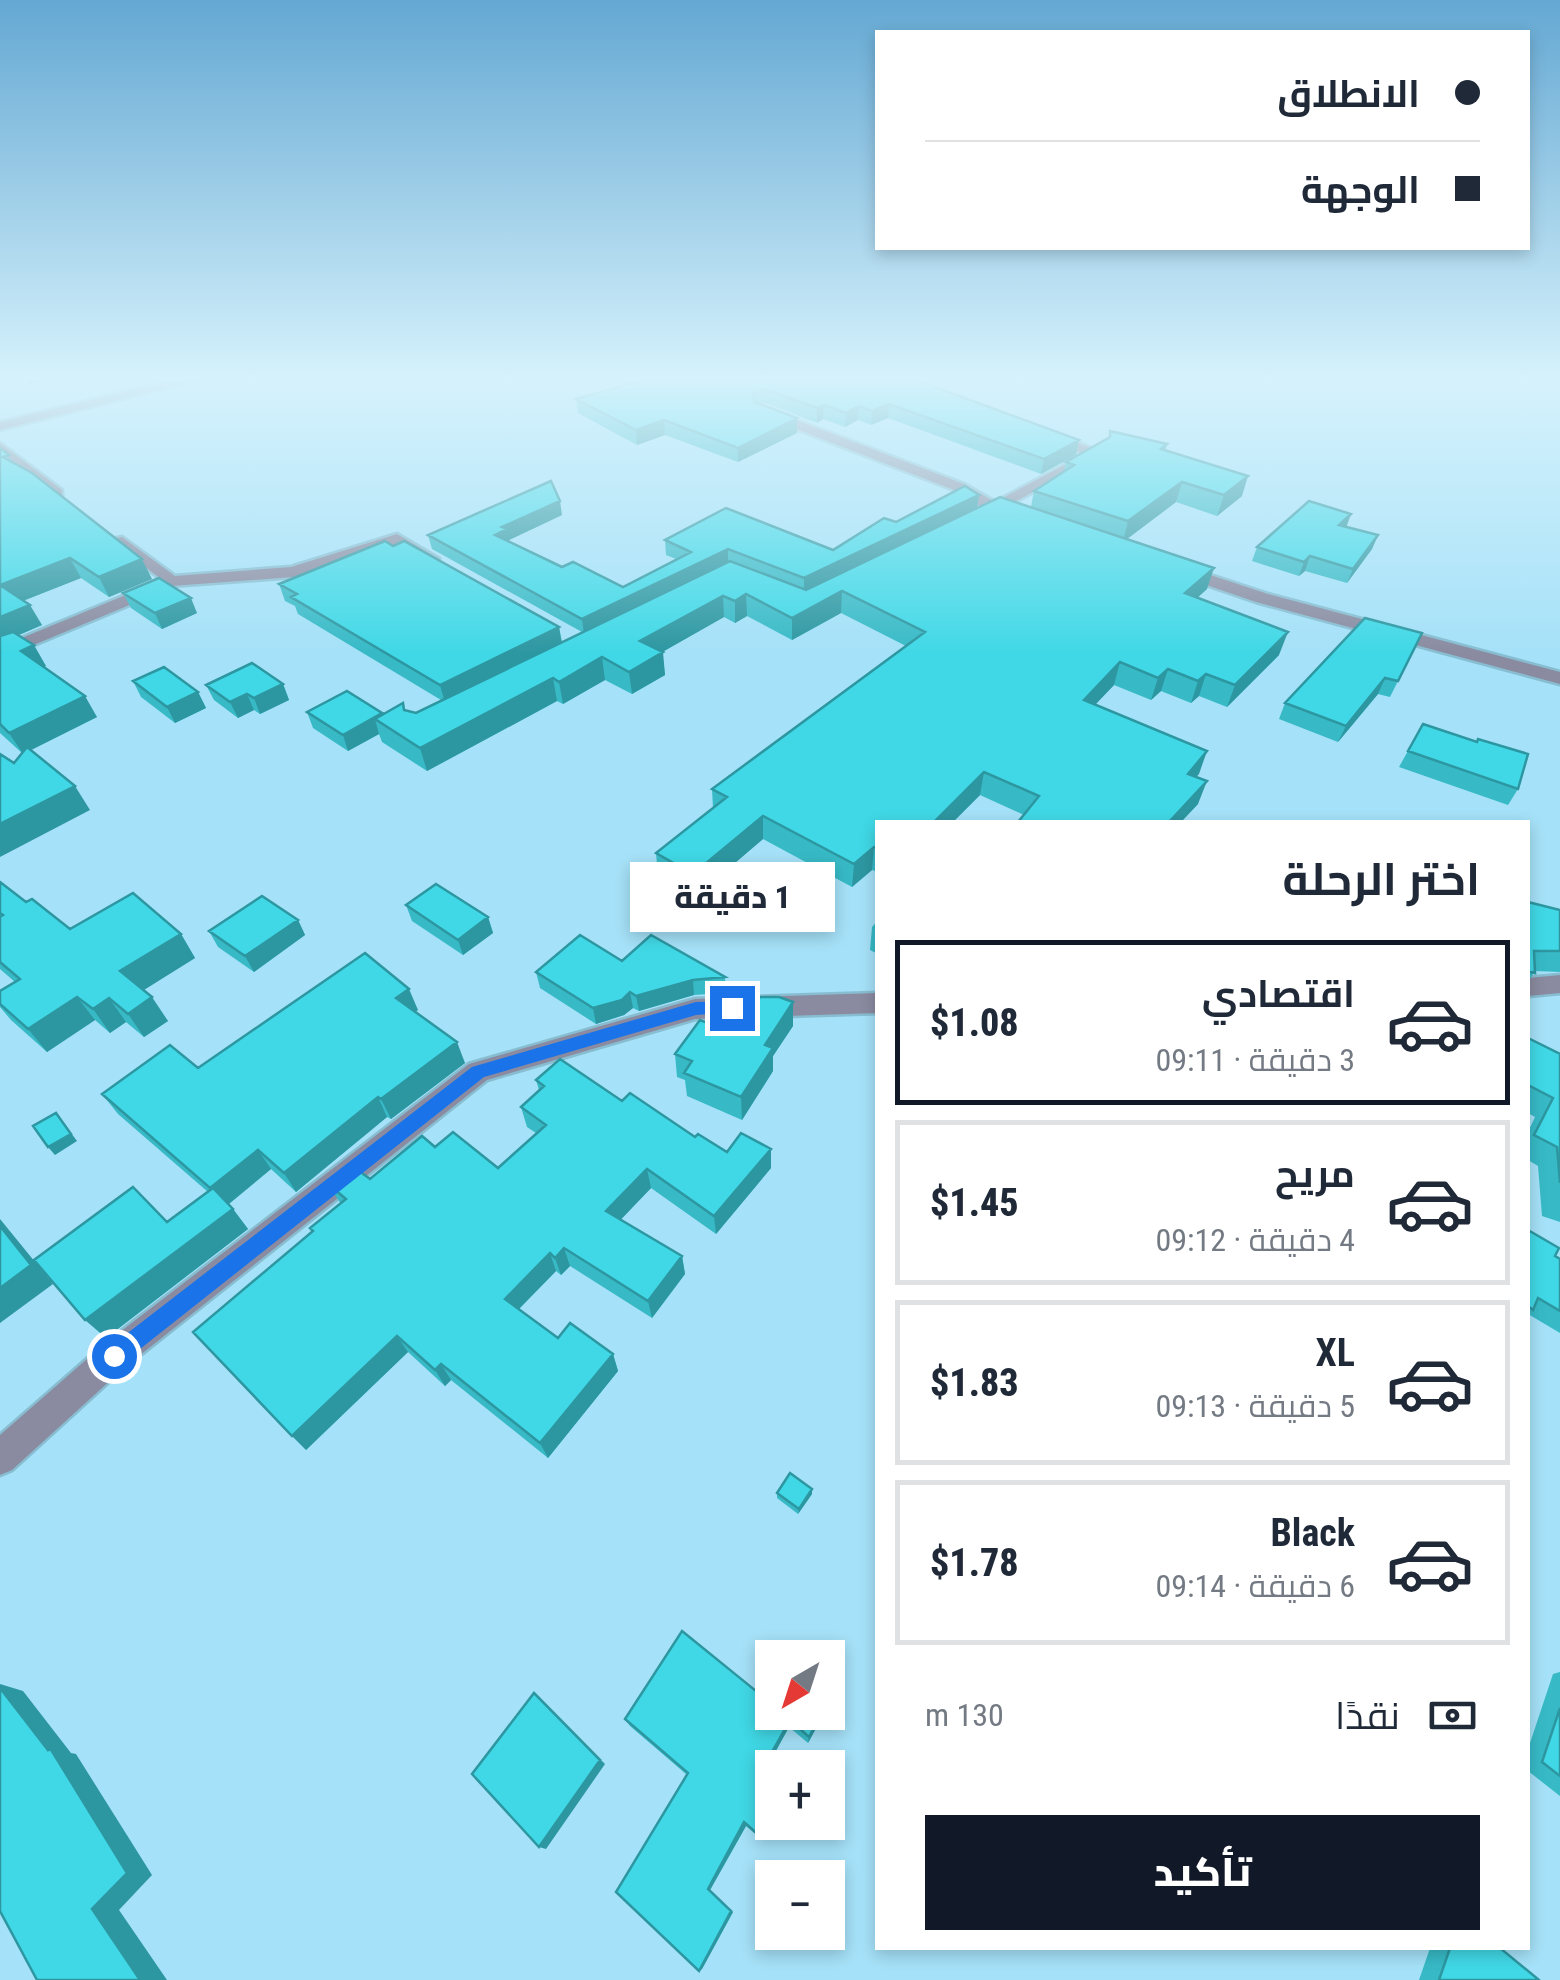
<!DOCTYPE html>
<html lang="ar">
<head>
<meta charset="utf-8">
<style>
	body { margin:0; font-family:"Roboto Condensed",Cairo,sans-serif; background:#f6f6f7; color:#1f2937; direction:rtl; height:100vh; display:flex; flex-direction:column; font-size:38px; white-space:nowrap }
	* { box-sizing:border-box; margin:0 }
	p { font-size:32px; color:#747a83 }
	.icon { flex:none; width:55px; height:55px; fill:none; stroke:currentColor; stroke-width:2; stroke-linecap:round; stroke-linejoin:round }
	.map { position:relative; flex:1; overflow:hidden; direction:ltr }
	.side { position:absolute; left:875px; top:820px; width:655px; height:1130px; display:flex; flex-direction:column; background:#fff; border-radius:0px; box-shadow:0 5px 15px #0003; direction:rtl }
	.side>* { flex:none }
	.hud { position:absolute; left:875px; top:30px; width:655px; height:220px; border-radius:0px; box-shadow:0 5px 15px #0003; direction:rtl; display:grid; align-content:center; height:220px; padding:0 50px; background:#fff }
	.needle { width:65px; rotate:219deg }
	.buttons { position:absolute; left:755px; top:1640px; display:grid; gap:20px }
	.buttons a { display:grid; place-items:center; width:90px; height:90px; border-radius:0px; background:#fff; box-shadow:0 5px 15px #0003; font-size:50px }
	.end { position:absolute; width:45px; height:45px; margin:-22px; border:12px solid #1a73e8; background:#fff; box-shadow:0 0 0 5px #fff }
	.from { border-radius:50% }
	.bubble { position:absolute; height:70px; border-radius:0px; background:#fff; box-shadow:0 5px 15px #0003; font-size:32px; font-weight:800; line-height:70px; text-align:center; direction:rtl }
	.hud b { display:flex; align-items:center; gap:35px; height:95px; font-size:38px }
	.hud b+b { border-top:2px solid #e0e1e3 }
	.hud i { width:25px; height:25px; background:#1f2937 }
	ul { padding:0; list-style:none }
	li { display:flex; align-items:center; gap:30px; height:165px; margin:0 20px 15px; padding:0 30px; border:5px solid #e0e1e3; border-radius:0px }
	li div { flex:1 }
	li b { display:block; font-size:38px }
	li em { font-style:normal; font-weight:800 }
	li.selected { border-color:#111827 }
	li>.icon { width:90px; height:90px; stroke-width:1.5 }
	h2 { padding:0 50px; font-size:45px; line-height:120px }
	.pay { display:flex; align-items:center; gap:25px; height:110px; padding:0 50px; font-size:38px }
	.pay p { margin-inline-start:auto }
	.action { display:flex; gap:20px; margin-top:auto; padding:20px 50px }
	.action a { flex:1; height:115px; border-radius:0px; background:#111827; color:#fff; font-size:40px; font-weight:800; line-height:115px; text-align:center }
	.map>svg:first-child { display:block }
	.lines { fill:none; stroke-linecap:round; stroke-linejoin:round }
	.minor-casing { stroke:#88bdd1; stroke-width:5 }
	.minor { fill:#8a8ba0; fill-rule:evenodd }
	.wall { fill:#37bac6 }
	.shaded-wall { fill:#2d97a1 }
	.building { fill:#40d8e6; stroke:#2d97a1; stroke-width:2.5 }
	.route { fill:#1a73e8 }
</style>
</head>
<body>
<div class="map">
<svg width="1560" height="1980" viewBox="0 0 1560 1980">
	<rect width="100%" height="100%" fill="#a5e1f8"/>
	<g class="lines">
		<defs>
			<path id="minor" d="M190 376H213L0 430V422Z
				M765 408 964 484 995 502 1085 454 1043 439V433H1053L1104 453 980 521 972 516 983 508 954 490 760 415 758 412Z
				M0 443 62 490V496H52L0 454Z
				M397 534 439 559 425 562 395 545 293 577 171 586 108 540 122 537 175 576 291 567Z
				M1180 565 1268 594 1560 672V684L1256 602 1174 574V566Z
				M157 582 165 587 163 591 0 659V647Z
				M1560 975V993L1528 996V978Z
				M878 993V1013L695 1019 487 1080 125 1367 12 1470 0 1475V1435L103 1345 469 1064 695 999Z"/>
		</defs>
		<use href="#minor" class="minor-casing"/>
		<use href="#minor" class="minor"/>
	</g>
	<path class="wall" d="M742 376 1079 440 1076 455 1041 474 888 418 871 425 858 420 845 427 823 419 817 423 768 404 758 403 797 418V433L738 462 665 435 637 445 578 413 576 399 731 382Z
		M1110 431 1167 444 1166 450 1242 496 1217 516 1176 502 1127 539 1207 589 1197 598 1279 655 1227 707 1199 696 1191 703 1161 691 1151 700 1114 685 1095 704 1207 751 1196 777 1198 804 1181 822H1018L1024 815 980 795 953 822H878V872L872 870 852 887 763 839 695 897 658 876 656 853 713 808 712 789 906 646 841 613 792 640 747 616 735 623 724 617 662 652 665 675 632 694 605 680 563 704 557 701 427 771 382 742 379 734 348 751 313 728 307 712 383 715 405 710 416 713 441 700 298 614 295 606 285 601 279 584 559 627 562 642 582 632 432 549 428 535 562 515 509 540V542L562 567 623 587 676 559 666 555 665 540 833 550 896 522 979 495 977 508 1031 507 1034 491 1064 471 1066 462 1109 437Z
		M0 448 14 463 152 579 109 597 81 578 23 601 42 625 19 635 46 666 44 667 97 717 31 750 90 810 14 763 22 753 0 733Z
		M1346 527 1378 535 1372 549 1347 583 1305 571 1299 576 1252 561 1257 547Z
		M123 593 197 613 162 629 131 608Z
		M1422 633 1390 697 1378 694 1338 742 1279 719 1285 703Z
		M133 681 198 692 206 708 175 723 141 697Z
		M283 684 289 700 260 714 254 710 238 718 214 700 206 685Z
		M1423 724 1518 789 1508 805 1399 767Z
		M0 882 26 902 70 929 181 934 195 958 143 990 168 1021 144 1037 126 1022 110 1033 95 1020 47 1052 11 1020 0 1007V991L15 982 0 969Z
		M1528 902 1560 910V972L1535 971 1528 982Z
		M406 905 488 917 493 933 463 955 412 921Z
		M298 920 305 935 254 972 218 947 209 931Z
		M878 920V954L870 950 872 927Z
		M622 961 725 977 726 993 694 995 639 1011 633 1008 624 1015 596 1024 540 988 536 972Z
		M418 1010 415 1012 465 1063 391 1119 387 1117 296 1192 271 1169 229 1204 248 1229 106 1338 167 1222 208 1192 118 1114 102 1094Z
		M793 1026 773 1056V1071L742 1120 687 1096 685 1080 677 1077 675 1054 735 1034Z
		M1528 1038 1559 1053 1560 1052V1222L1542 1216 1538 1166 1528 1160V1132L1535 1117 1528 1113Z
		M536 1080 622 1101 727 1152 771 1149V1168L716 1234 651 1188 620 1220 682 1256 685 1274 652 1318 570 1266 561 1275 556 1271 519 1309 558 1338 613 1354 618 1371 548 1458 451 1380 445 1386 408 1352 306 1450 312 1231 341 1204 327 1183 370 1179 435 1147 498 1168 536 1133 527 1127 521 1107 539 1090Z
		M1528 1230 1560 1259V1333L1528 1314Z
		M777 1493 812 1494 798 1514 777 1498Z
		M1560 1672V1796L1528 1771V1749L1553 1674Z
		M772 1712H825L808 1743 789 1727 760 1779 762 1840 746 1826 710 1890 733 1912 702 1969 686 1774 630 1726 625 1719Z
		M1430 1948H1500L1539 1980H1419Z"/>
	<path class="shaded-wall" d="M25 376H61L29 384Z
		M889 404 888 418 871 425 872 411Z
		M824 405 823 419 817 423V408Z
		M859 406 858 420 845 427 846 413Z
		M797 418V433L738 462V448Z
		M664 420 665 435 637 445 636 430Z
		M1079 440 1076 455 1041 474 1044 459Z
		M1248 476 1242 496 1217 516 1224 495Z
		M1182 482 1176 502 1123 542 1128 521Z
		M979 495 977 509 804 593V578Z
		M560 501 562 515 509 540 510 544 495 535 502 527Z
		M1351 514 1346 528 1339 525Z
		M1378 535 1372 549 1347 583 1353 569Z
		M728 549V564L584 634 582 619Z
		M1310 556 1305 571 1299 576 1304 562Z
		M70 558 81 578 12 605 0 585Z
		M142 559 152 579 109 597 99 577Z
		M1214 568 1207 589 1178 615 1185 593Z
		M842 591 841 613 792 640V618Z
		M746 594 747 616 735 623V601Z
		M723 596 724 617 643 663 640 641Z
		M191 598 197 613 162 629 155 613Z
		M30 605 42 625 0 643V617Z
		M559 627 562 645 445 703 440 685Z
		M1288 632 1279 655 1227 707 1235 685Z
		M34 645 46 666 34 672 21 651Z
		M663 652 665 675 632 694 629 672Z
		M602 657 605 680 563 704 559 682Z
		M1120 662 1114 685 1079 722 1084 700Z
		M1168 669 1161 691 1151 700 1158 678Z
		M1206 674 1199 696 1191 703 1198 681Z
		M553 678 557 701 427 771 420 748Z
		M1385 678 1378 694 1338 742 1346 726Z
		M283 684 289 700 260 714 254 698Z
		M198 692 206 708 175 723 167 707Z
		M247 694 254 710 238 718 230 702Z
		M85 696 97 717 23 754 9 733Z
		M382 713 387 727 375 719 379 734 348 751 343 735Z
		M1207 751 1199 774 1180 796 1188 774Z
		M984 772 980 795 953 822H936V820Z
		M1207 781 1198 804 1181 822H1169Z
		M75 786 90 810 0 857V824Z
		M763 816V839L695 897 693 874Z
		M874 847 872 870 852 887 854 864Z
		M488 917 493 933 463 955 458 940Z
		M298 920 305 935 254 972 245 956Z
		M181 934 195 958 136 995 120 971Z
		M693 980 694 995 639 1011 636 996Z
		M409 989 418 1010 404 1019 396 998Z
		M630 992 633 1008 624 1015 596 1024 593 1008Z
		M77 997 95 1020 47 1052 28 1029Z
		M152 997 168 1021 144 1037 128 1014Z
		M109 998 126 1022 110 1033 93 1009Z
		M793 1002V1026L773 1056V1071L742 1120 741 1097 765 1045Z
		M457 1042 465 1063 391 1119 381 1099Z
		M378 1097 387 1117 296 1192 284 1173Z
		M56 1113 77 1141 55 1155 48 1147Z
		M771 1149V1168L716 1234 714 1216Z
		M258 1150 271 1169 225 1207 210 1188Z
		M647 1169 651 1188 611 1230 606 1211Z
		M233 1209 248 1229 106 1338 85 1320Z
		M0 1219 53 1284 0 1323Z
		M564 1248 570 1266 561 1275 555 1258Z
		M550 1253 556 1271 512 1316 505 1299Z
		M682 1256 685 1274 652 1318 648 1301Z
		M397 1336 408 1352 306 1450 292 1436Z
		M613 1354 618 1371 548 1458 540 1443Z
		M441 1364 451 1380 445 1386 435 1370Z
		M812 1489V1494L798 1514 799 1509Z
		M0 1684 23 1691 71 1753 76 1754 152 1875 119 1910 167 1980H140L92 1909 48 1750 0 1688Z
		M534 1693 605 1764 546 1849 539 1847Z
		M822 1712H825L808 1743 809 1737Z
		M790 1720 789 1727 759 1782 758 1777Z
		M772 1816V1820L762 1840 761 1837Z
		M744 1822 746 1826 710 1890 733 1912 702 1969 699 1971 708 1889Z"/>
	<path class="building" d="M657 376H715L731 382 742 376H905L1079 440 1044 459 889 404 872 411 859 406 846 413 824 405 817 408 768 390 757 389 753 393 755 402 797 418 738 448 664 420 636 430 576 399Z
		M1110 431 1167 444 1161 449 1248 476 1224 495 1182 482 1128 521 1034 491 1074 465 1066 462 1110 437Z
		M0 448 9 455 3 457 32 473 142 559 99 577 70 558 0 585 30 605 0 617Z
		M551 481 560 501 502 527 507 529 495 535 562 567 573 562 623 587 691 552 665 540 726 508 833 550 884 518 896 522 965 486 979 495 804 578 728 549 582 619 428 535Z
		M1000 497 1214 568 1185 593 1288 632 1235 685 1206 674 1198 681 1168 669 1158 678 1120 662 1084 700 1207 751 1188 774 1207 781 1169 822H1018L1039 796 984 772 936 820 944 822H878V848L874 847 854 864 763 816 693 874 656 853 727 797 712 789 925 632 842 591 792 618 746 594 735 601 723 596 640 641 663 652 629 672 602 657 559 682 553 678 420 748 375 719 403 703 404 710 416 713 730 561 806 590Z
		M1309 501 1351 514 1339 525 1378 535 1353 569 1310 556 1304 562 1257 547Z
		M385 541 393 546 404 541 559 627 440 685 291 597 297 594 279 584Z
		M159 578 191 598 155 613 123 593Z
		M1365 618 1422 633 1398 681 1385 678 1346 726 1285 703Z
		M13 632 34 645 21 651 85 696 9 733 0 724V636Z
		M252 663 283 684 254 698 247 694 230 702 206 685Z
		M164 667 198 692 167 707 133 681Z
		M347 691 382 713 343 735 307 712Z
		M1423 724 1477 742 1478 739 1528 754 1518 789 1408 751Z
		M27 747 75 786 0 824V754L14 763Z
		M0 882 26 902 32 899 70 929 133 893 181 934 120 971 152 997 128 1014 109 998 93 1009 77 997 28 1029 0 1004V991L20 979 0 962V917L3 915 0 913Z
		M436 884 488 917 458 940 406 905Z
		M262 896 298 920 245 956 209 931Z
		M1528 902 1560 910V951H1534L1535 973 1528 971Z
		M580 935 622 961 651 935 725 977 693 980 636 996 630 992 622 1000 593 1008 536 972Z
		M365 953 409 989 396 998 457 1042 381 1099 378 1097 284 1173 258 1150 210 1188 102 1094 170 1045 198 1068Z
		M760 997H779L793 1002 765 1045 773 1048 741 1097 684 1073 692 1061 675 1054 700 1020 735 1034Z
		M1528 1038 1560 1054V1183L1557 1147 1534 1135 1553 1098 1528 1085Z
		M560 1059 622 1101 630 1093 695 1137 698 1134 727 1152 741 1133 771 1149 714 1216 647 1169 606 1211 682 1256 648 1301 564 1248 555 1258 550 1253 505 1299 558 1338 570 1323 613 1354 540 1443 441 1364 435 1370 397 1336 292 1436 193 1332 313 1231 310 1228 346 1199 327 1183 351 1165 370 1179 422 1136 435 1147 453 1132 498 1168 546 1125 521 1107 544 1086 536 1080Z
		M56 1113 71 1134 48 1147 33 1126Z
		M133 1187 167 1222 213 1188 233 1209 85 1320 34 1260Z
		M0 1226 31 1265 0 1288Z
		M1528 1230 1559 1248 1555 1256 1560 1259V1311L1538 1298 1533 1310 1528 1306Z
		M790 1473 812 1489 799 1509 777 1493Z
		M682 1631 772 1704V1712H822L809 1737 790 1720 758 1777 772 1790V1816L761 1837 744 1822 708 1889 731 1911 699 1971 616 1892 688 1773 625 1719Z
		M0 1688 48 1750 50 1748 127 1873 92 1909 140 1980H37L0 1911Z
		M534 1693 600 1760 539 1847 472 1774Z
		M1560 1708V1776L1542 1762Z
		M1450 1948H1500L1539 1980H1439Z"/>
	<linearGradient id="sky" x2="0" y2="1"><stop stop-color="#64a8d3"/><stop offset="0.58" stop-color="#d6f2fc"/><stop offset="1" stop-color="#d6f2fc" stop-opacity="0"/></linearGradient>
	<rect width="1560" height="653" fill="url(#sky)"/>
	<path class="route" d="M732 1001 740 1008 738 1012 696 1015 484 1077 121 1364 114 1367 107 1364 103 1356 107 1349 472 1067 696 1002Z"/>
</svg>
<div class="buttons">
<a><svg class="needle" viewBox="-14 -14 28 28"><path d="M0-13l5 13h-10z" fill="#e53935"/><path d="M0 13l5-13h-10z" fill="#747a83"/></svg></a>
<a>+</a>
<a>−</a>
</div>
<i class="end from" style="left:114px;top:1356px"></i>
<i class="end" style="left:732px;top:1008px"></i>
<div class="bubble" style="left:630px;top:862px;width:205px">1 دقيقة</div>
<div class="hud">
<b><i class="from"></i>الانطلاق</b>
<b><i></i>الوجهة</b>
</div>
<section class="side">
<h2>اختر الرحلة</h2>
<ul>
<li class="selected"><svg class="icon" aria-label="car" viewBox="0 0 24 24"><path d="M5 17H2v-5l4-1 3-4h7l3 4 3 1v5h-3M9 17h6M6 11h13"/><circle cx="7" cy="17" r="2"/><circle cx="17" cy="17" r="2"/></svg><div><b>اقتصادي</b><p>3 دقيقة · 09:11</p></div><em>$1.08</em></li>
<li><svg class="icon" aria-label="car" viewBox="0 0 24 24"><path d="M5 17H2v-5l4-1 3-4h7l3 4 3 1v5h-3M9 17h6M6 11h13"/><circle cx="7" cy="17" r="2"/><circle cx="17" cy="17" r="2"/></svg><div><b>مريح</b><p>4 دقيقة · 09:12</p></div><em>$1.45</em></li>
<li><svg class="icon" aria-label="car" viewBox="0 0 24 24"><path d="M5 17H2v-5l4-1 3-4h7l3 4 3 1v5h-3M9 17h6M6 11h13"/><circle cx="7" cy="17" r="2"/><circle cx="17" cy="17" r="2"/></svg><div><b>XL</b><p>5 دقيقة · 09:13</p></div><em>$1.83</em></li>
<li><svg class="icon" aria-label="car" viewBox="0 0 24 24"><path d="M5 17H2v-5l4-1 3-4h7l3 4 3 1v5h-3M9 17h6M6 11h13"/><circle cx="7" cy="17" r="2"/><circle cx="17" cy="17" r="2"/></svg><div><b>Black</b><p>6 دقيقة · 09:14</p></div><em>$1.78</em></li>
</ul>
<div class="pay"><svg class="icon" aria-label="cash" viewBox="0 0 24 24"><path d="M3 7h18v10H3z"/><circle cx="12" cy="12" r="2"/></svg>نقدًا<p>130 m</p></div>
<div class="action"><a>تأكيد</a></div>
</section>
</div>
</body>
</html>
